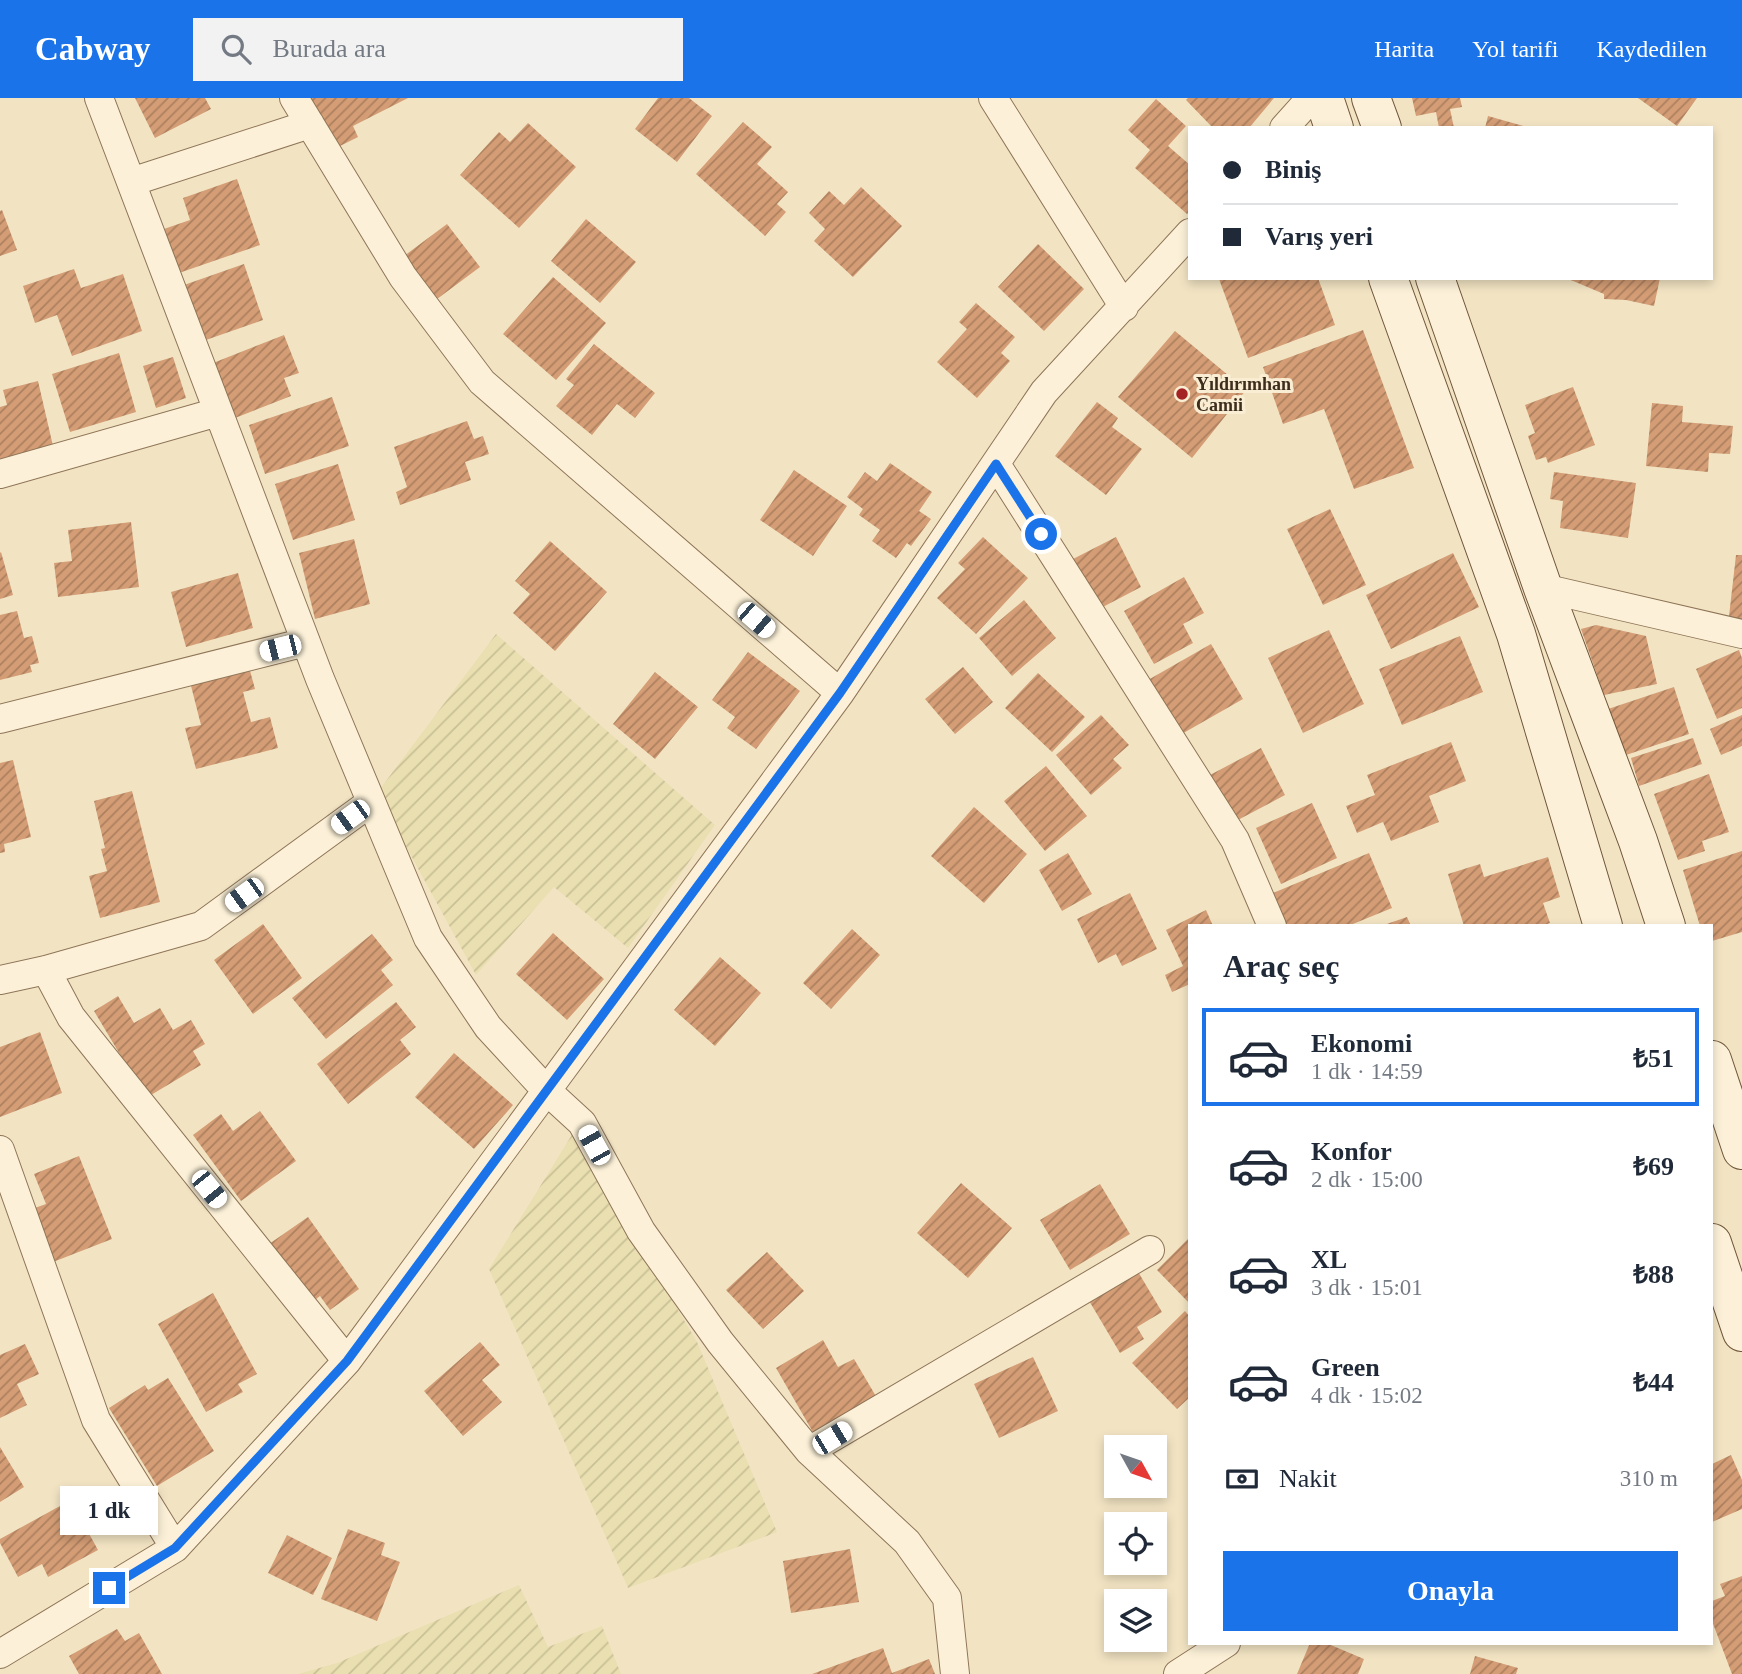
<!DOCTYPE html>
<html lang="tr">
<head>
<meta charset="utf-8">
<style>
	body { margin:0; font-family:Georgia,serif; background:#f2f2f3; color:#1f2937; height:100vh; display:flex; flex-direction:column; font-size:26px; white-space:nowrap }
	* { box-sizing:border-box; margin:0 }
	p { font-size:23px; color:#747a83 }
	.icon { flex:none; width:38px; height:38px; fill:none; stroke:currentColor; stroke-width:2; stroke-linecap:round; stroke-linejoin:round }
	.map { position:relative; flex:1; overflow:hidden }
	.details { position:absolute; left:1188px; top:826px; width:525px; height:721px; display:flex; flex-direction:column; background:#fff; border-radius:0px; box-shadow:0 4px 10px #0003 }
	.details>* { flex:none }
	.hud { position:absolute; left:1188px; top:28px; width:525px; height:154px; border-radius:0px; box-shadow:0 4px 10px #0003; display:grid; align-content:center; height:154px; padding:0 35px; background:#fff }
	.needle { width:46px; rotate:130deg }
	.controls { position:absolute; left:1104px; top:1337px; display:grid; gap:14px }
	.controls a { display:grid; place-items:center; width:63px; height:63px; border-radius:0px; background:#fff; box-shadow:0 4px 10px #0003; font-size:35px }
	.end { position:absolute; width:32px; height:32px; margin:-16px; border:9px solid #1a73e8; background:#fff; box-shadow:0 0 0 4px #fff }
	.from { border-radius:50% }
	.bubble { position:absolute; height:49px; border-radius:0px; background:#fff; box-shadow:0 4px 10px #0003; font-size:23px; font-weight:800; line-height:49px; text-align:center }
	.car { position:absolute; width:21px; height:42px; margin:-21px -10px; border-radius:9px; box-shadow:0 0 5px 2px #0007; background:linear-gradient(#fff 24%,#345 0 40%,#fff 0 76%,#345 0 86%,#fff 0) }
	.hud b { display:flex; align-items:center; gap:24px; height:66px; font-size:26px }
	.hud b+b { border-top:2px solid #e0e1e3 }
	.hud i { width:18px; height:18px; background:#1f2937 }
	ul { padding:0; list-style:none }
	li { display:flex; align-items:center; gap:21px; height:98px; margin:0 14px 10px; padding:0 21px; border:4px solid transparent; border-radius:0px }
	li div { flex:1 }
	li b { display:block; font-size:26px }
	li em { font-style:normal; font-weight:800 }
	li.on { border-color:#1a73e8 }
	li>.icon { width:63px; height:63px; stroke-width:1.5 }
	h2 { padding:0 35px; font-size:32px; line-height:84px }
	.pay { display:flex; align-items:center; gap:18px; height:77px; padding:0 35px; font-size:26px }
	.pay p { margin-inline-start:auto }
	.button { display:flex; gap:14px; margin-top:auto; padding:14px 35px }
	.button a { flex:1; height:80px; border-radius:0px; background:#1a73e8; color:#fff; font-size:28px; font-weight:800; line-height:80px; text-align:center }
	header { display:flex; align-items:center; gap:42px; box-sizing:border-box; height:98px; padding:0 35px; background:#1a73e8; color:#fff }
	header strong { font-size:33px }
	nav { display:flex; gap:38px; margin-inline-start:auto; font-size:24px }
	.search { width:490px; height:63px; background:#f2f2f3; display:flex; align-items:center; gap:18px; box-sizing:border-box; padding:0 24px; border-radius:0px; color:#747a83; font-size:26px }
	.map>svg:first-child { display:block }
	.farmland { fill:url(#farmland-furrows) }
	.building { fill:url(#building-hatch) }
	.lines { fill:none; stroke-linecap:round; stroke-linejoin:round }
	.minor-casing { stroke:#8f7558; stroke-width:30 }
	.secondary-casing { stroke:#71563b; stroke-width:40 }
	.minor { stroke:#fcf1d8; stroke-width:28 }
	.secondary { stroke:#fcf1d8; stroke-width:38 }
	.route { stroke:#1a73e8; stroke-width:9 }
	.poi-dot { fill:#a42223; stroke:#f9eed4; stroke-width:2.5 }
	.labels { text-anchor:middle; stroke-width:6; stroke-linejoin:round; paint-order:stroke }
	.poi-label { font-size:18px; font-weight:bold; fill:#3d2d1d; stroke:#f9eed4; text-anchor:start }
</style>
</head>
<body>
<header>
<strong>Cabway</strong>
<div class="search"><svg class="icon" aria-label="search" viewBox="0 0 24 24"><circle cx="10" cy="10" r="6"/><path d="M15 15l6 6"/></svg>Burada ara</div>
<nav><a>Harita</a><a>Yol tarifi</a><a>Kaydedilen</a></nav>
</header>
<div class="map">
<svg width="1742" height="1576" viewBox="0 0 1742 1576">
	<defs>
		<pattern id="farmland-furrows" width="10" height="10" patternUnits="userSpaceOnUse" patternTransform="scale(1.75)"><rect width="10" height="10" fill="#e9dfb0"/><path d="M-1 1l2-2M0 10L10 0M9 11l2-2" fill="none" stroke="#c9c097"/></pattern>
		<pattern id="building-hatch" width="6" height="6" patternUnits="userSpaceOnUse" patternTransform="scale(1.75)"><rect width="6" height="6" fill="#d49d75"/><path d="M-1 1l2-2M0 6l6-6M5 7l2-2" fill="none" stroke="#ad805f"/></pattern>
	</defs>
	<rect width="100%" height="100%" fill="#f2e4c3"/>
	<path class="farmland" d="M496 536 715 727 628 850 554 789 476 877 377 695Z
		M573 1035 697 1244 777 1434 628 1490 489 1171Z
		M519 1487 548 1549 602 1528 621 1576H298L337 1565Z"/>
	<path class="building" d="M135 0H205L211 11 155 40Z
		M307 0H408L353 28 358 39 334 51Z
		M658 0H689L712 18 677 64 635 31Z
		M1188 0H1274L1249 30H1213L1186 2Z
		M1412 0H1460L1462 9 1450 11 1454 30H1439L1436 14 1416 18Z
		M1638 0H1697L1677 28Z
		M1156 1 1186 28 1168 48 1190 67V113L1187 116 1135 70 1150 52 1128 32Z
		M1488 18 1527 29V30H1485Z
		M743 24 772 49 757 66 788 94 777 106 786 114 765 138 696 76Z
		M528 25 576 69 519 130 460 77 499 34 510 44Z
		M237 81 260 147 176 176 161 132 190 122 183 100Z
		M861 89 902 128 853 179 814 143 825 131 809 115 829 93 844 107Z
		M2 112 17 152 0 158V113Z
		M586 121 636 164 600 205 551 163Z
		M447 126 480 169 433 204 400 161Z
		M1038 146 1084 191 1044 233 998 189Z
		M244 166 263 222 203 243 184 187Z
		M74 171 81 190 123 176 142 233 72 258 57 217 35 225 23 188Z
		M553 179 606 225 556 282 503 236Z
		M1222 180H1318L1335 227 1248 260 1219 181Z
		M1566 180H1660L1654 208 1626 202 1604 201V196Z
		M976 205 1015 239 1001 255 1010 263 977 300 937 264 967 231 959 224Z
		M1363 232 1414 370 1354 391 1324 311 1283 326 1263 269Z
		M1175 233 1246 292 1192 360 1118 299Z
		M284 237 299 275 284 280 291 298 235 320 213 265Z
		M594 246 655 295 635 320 617 306 592 337 556 308 574 287 566 281Z
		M119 255 136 314 70 334 52 276Z
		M173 259 186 300 156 310 143 268Z
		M38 283 53 348 0 361V309L7 307 3 292Z
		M1573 289 1595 347 1548 365 1546 359 1536 362 1528 338 1535 335 1525 307Z
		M332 299 349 348 265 376 249 327Z
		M1097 304 1118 320 1112 329 1142 351 1106 397 1055 358Z
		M1652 305 1683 308 1682 324 1733 328 1730 356 1709 355 1708 374 1646 368Z
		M467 323 474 341 483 338 489 356 465 364 471 382 400 407 396 394 407 389 394 349Z
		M890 365 932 394 919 413 931 421 911 448 907 445 896 460 872 443 880 432 859 417 863 411 847 399 865 374 877 383Z
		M338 366 355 422 293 442 275 386Z
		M794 372 847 408 813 458 760 422Z
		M1554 374 1636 385 1628 440 1560 430 1563 403 1550 401Z
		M1330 411 1366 487 1323 507 1287 431Z
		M131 424 139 489 58 499 54 465 72 463 68 432Z
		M983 439 1028 480 976 536 937 500 965 471 958 465Z
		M1116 439 1141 489 1099 511 1073 461Z
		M354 441 370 506 315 521 299 455Z
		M550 443 607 494 555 553 513 515 530 496 515 483Z
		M1 454 13 497 0 501V455Z
		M1453 455 1479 509 1391 551 1366 497Z
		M1736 457H1742V528L1728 527Z
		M238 475 253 530 186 549 171 494Z
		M1184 479 1204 515 1183 526 1193 545 1154 566 1124 513Z
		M1024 502 1056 540 1012 578 979 540Z
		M17 513 24 540 32 538 39 565 30 567 32 574 0 582V517Z
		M1596 527 1646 538 1657 586 1604 597 1581 531Z
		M1329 532 1364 606 1303 635 1268 560Z
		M1460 538 1483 594 1402 627 1379 571Z
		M1211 546 1243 601 1180 637 1148 582Z
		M1739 552 1742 560V610L1717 621 1696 571Z
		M748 554 800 593 756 651 727 630 735 619 712 602Z
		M249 569 255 591 243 594 251 624 270 619 278 650 196 671 185 630 201 627 190 584Z
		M963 569 993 604 955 636 925 601Z
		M655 574 698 609 655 661 613 626Z
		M1038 575 1085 619 1052 654 1005 610Z
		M1674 589 1689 636 1623 658 1608 611Z
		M1101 617 1129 647 1113 661 1122 670 1091 697 1056 657Z
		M1742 617V648L1721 657 1710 631Z
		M1693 640 1702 666 1639 688 1631 660Z
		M1451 644 1466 683 1429 698 1439 724 1391 743 1383 724 1357 735 1346 708 1375 697 1367 677Z
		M1261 650 1285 697 1234 724 1210 677Z
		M13 662 31 739 4 746 5 754 0 755V665Z
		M1046 668 1087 718 1045 753 1004 703Z
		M1709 676 1729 734 1702 743 1705 753 1678 762 1654 696Z
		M132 693 160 804 100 820 89 778 107 773 101 751 105 750 94 703Z
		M1312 705 1337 760 1281 786 1256 730Z
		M974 709 1027 756 984 805 931 758Z
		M1742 753V834L1712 843V828H1700L1683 772Z
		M1068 755 1092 796 1062 813 1039 772Z
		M1369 755 1392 810 1348 828H1286L1273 795Z
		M1548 759 1560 799 1543 805 1550 825 1542 828H1464L1448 776 1480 766 1484 779Z
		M1130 795 1157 851 1122 868 1116 856 1098 865 1077 821Z
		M1206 812 1213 828H1190V886L1172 894 1165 877 1183 868 1166 832Z
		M1407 819 1411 828H1384V827Z
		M263 826 302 880 253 916 214 862Z
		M852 831 880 857 831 911 803 885Z
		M553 835 604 881 567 922 516 876Z
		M372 836 393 862 381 872 393 887 326 941 292 900Z
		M720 859 761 895 715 948 674 912Z
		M118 898 134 925 160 910 173 932 191 922 205 946 193 953 201 967 146 1000 94 913Z
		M396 904 416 929 400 942 411 956 348 1006 317 966Z
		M40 934 62 995 0 1019V949Z
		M454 955 513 1007 474 1051 415 999Z
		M260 1013 296 1063 241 1103 193 1037 221 1016 233 1033Z
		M79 1058 112 1141 53 1164 32 1111 46 1106 34 1076Z
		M961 1085 1012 1130 968 1180 917 1135Z
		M1100 1086 1130 1136 1070 1172 1040 1122Z
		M308 1119 359 1191 330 1212 320 1198 311 1205 269 1146Z
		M1190 1139V1206L1157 1172Z
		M767 1154 804 1193 763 1231 726 1192Z
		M1137 1172 1162 1214 1137 1229 1144 1241 1120 1255 1088 1201Z
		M213 1195 257 1276 238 1286 243 1294 206 1314 158 1226Z
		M1185 1213 1190 1219V1299L1177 1311 1132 1265Z
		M823 1242 838 1269 854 1261 877 1300 814 1336 776 1270Z
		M480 1244 500 1267 482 1282 502 1304 463 1338 424 1293Z
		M25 1246 39 1276 17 1286 27 1307 0 1320V1257Z
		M1033 1259 1058 1313 999 1340 974 1286Z
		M168 1280 214 1353 157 1388 109 1310 145 1287 148 1292Z
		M0 1349 24 1389 0 1404Z
		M1731 1357 1742 1382V1411L1712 1424V1366Z
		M60 1408 70 1427 81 1421 98 1452 48 1479 42 1466 18 1479 0 1445V1441Z
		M348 1431 385 1445 381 1457 400 1464 377 1523 321 1501Z
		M287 1437 332 1460 313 1497 268 1475Z
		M850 1451 859 1504 791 1515 783 1463Z
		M1742 1478V1576H1732L1712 1523V1503L1725 1498 1720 1486Z
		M117 1531 125 1543 139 1535 162 1576H79L69 1558Z
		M1310 1545H1326L1364 1561 1358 1576H1297Z
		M883 1550 892 1575 929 1561 935 1576H812Z
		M1475 1558 1518 1570 1516 1576H1470Z"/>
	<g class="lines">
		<defs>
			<path id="minor" d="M99 0 320 581 428 840 488 929 546 992 582 1025 641 1133 720 1244 809 1353 907 1444 947 1500 955 1576
				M294 0 403 179 482 284 840 595
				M993 0 1124 209
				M1284 30 1311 0
				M131 84 310 26
				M996 366 1235 742 1272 828
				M0 376 218 314
				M1543 490 1742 536
				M0 621 306 544
				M46 872 71 919 347 1263
				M0 882 46 872 201 828 371 704
				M0 1052 96 1322 175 1450
				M809 1353 1150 1152
				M0 1556 175 1450 347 1263 840 595 1044 294 1190 135
				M1178 1576 1226 1545"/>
			<path id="secondary" d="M1324 0 1334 30
				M1371 0 1382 30
				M1388 180 1516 536 1603 828
				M1435 180 1543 490 1638 743 1666 828
				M1712 962 1742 1052
				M1712 1145 1742 1234"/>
		</defs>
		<use href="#minor" class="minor-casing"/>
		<use href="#secondary" class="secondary-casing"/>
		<use href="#minor" class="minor"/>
		<use href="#secondary" class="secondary"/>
	</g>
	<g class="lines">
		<path class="route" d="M109 1490 175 1450 347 1263 840 595 996 366 1041 436"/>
	</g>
	<circle class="poi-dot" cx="1182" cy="296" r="7"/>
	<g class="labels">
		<g class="poi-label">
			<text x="1196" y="292">Yıldırımhan<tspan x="1196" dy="21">Camii</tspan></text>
		</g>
	</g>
</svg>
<div class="controls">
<a><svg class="needle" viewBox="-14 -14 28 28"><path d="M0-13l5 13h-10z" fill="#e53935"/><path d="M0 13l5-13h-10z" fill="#747a83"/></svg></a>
<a><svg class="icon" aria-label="locate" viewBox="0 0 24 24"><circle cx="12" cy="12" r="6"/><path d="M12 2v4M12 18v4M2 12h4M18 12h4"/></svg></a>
<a><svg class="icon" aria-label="layers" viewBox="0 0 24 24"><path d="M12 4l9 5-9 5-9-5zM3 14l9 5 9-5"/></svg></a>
</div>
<i class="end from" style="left:1041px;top:436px"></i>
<i class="end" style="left:109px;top:1490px"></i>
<div class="bubble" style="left:60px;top:1388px;width:98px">1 dk</div>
<i class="car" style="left:756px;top:522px;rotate:131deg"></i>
<i class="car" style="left:280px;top:550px;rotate:256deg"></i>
<i class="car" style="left:350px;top:719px;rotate:234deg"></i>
<i class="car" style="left:244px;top:797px;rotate:234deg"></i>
<i class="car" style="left:594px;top:1047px;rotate:331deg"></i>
<i class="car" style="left:209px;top:1091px;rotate:141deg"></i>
<i class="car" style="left:832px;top:1340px;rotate:59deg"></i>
<div class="hud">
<b><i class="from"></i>Biniş</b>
<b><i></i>Varış yeri</b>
</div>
<section class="details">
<h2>Araç seç</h2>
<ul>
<li class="on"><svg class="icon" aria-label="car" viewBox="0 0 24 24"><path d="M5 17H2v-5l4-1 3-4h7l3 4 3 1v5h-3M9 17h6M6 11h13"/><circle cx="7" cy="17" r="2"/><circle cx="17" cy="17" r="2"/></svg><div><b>Ekonomi</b><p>1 dk · 14:59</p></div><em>₺51</em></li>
<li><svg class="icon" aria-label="car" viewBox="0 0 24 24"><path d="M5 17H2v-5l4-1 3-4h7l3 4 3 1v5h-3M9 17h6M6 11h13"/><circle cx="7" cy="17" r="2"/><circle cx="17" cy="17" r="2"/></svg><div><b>Konfor</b><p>2 dk · 15:00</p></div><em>₺69</em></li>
<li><svg class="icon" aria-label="car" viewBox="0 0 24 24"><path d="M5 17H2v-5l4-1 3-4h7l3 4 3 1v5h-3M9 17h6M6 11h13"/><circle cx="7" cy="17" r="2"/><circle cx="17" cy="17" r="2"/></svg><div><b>XL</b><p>3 dk · 15:01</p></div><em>₺88</em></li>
<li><svg class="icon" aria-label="car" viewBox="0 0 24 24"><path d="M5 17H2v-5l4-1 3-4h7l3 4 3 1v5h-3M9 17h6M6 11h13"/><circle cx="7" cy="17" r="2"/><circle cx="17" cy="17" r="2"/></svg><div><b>Green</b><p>4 dk · 15:02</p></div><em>₺44</em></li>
</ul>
<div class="pay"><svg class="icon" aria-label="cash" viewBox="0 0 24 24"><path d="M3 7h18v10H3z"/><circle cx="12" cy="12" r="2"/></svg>Nakit<p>310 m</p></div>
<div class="button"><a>Onayla</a></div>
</section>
</div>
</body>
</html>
